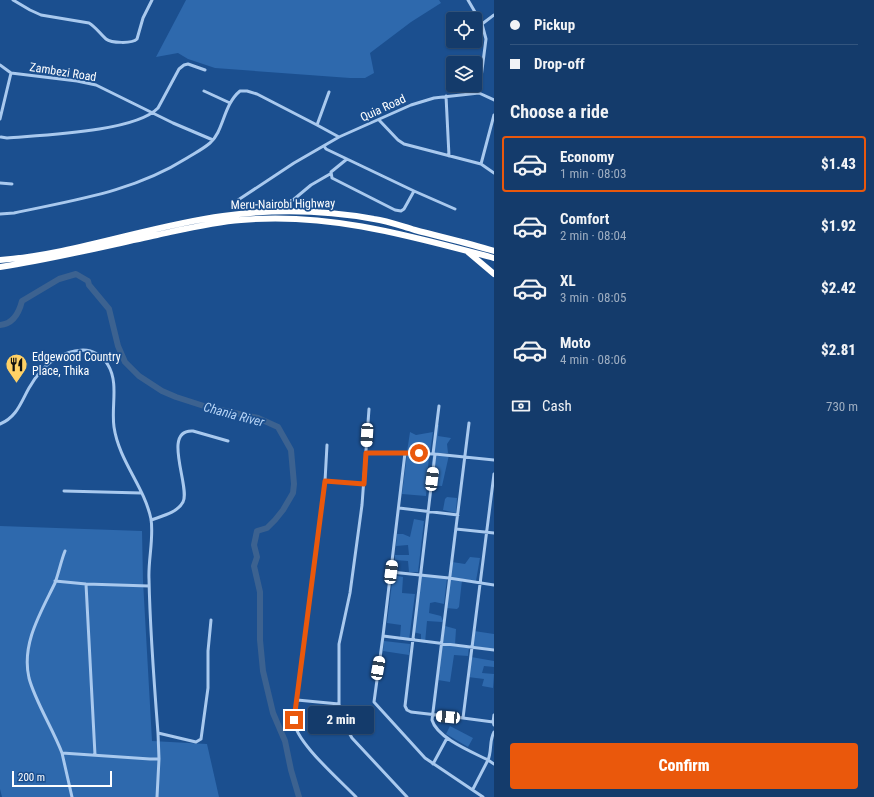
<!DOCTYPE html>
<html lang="en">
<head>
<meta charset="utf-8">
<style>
	body { margin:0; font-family:"Roboto Condensed",sans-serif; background:#214673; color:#f1f3f6; height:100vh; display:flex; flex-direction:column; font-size:15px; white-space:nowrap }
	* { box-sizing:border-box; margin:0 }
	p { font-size:13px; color:#9dadc1 }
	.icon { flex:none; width:22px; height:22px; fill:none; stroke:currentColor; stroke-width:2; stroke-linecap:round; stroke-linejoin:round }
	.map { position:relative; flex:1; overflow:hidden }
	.sheet { display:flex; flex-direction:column; background:#143b6b; width:380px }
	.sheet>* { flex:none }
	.guide { display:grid; align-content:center; height:88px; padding:0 16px; background:#143b6b }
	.tools { position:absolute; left:446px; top:12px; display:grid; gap:8px }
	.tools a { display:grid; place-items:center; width:36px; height:36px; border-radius:4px; background:#143b6b; box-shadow:0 1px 3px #0004,0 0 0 1px #33557e; font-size:20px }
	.scale { position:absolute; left:12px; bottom:10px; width:100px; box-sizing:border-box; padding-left:4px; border:2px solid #fff; border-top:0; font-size:11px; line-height:14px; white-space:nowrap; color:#fff; -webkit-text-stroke:3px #1b4f8f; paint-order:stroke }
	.end { position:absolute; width:18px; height:18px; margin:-9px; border:5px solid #ea580c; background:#fff; box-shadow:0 0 0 2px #fff }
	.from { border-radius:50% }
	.bubble { position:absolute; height:28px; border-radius:4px; background:#143b6b; box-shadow:0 1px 3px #0004,0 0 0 1px #33557e; font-size:13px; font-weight:800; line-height:28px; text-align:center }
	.car { position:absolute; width:12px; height:24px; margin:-12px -6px; border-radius:5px; box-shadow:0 0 3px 1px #0007; background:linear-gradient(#fff 24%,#345 0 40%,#fff 0 76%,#345 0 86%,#fff 0) }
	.guide b { display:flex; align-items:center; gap:14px; height:38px; font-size:15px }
	.guide b+b { border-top:1px solid #33557e }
	.guide i { width:10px; height:10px; background:#f1f3f6 }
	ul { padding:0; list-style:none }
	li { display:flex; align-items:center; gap:12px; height:56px; margin:0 8px 6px; padding:0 8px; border:2px solid transparent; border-radius:4px }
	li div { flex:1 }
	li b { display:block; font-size:15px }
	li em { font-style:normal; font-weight:800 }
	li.active { border-color:#ea580c }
	li>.icon { width:36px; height:36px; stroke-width:1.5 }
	h2 { padding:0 16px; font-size:18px; line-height:48px }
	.pay { display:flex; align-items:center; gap:10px; height:44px; padding:0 16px; font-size:15px }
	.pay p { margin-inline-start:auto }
	.action { display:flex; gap:8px; margin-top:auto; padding:8px 16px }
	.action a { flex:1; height:46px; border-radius:4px; background:#ea580c; color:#fff; font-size:16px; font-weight:800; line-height:46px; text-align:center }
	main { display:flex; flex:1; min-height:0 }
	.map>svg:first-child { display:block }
	.green { fill:#2e69ad }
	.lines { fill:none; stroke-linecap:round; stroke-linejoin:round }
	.river { stroke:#3c6290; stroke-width:6 }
	.street { stroke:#a9c9ee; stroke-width:3 }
	.highway { stroke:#fff; stroke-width:6 }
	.route { stroke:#ea580c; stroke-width:5 }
	.labels { text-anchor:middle; stroke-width:3.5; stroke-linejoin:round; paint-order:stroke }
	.street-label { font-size:12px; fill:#fff; stroke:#1b4f8f }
	.poi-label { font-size:12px; fill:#fff; stroke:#1b4f8f; text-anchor:start }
	.water-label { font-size:13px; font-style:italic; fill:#b5d3f5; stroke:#1b4f8f }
</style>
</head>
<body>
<main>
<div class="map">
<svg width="494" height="797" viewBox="0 0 494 797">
	<rect width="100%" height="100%" fill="#1b4f8f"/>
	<path class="green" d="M186 0H439L441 3 411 22 370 53 374 73 365 78H350L215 68 188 59 178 53 156 57Z
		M436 424 439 425 438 436 451 438 447 444 448 453H433Z
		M410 432 416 435 433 432 430 452H407Z
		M407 454 429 455 426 496 402 494Z
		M433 454 449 455 442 486 429 485Z
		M447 497 457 498 456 513 443 510 445 499Z
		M414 519 424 521 418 572H409L408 561 395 560V555H409L408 545 396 546 397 534H403L410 537Z
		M0 526 142 531 143 581 152 741 207 744 219 797H2L0 789Z
		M470 557 480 558 476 581 449 577 452 562 465 564Z
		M393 575 403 577 402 593 415 594 409 640H398L400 637 401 625 387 623Z
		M420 575 447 578 444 604 435 602 430 603 429 613 441 616 443 621 442 622 427 621 425 643 421 642V634L413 632Z
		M449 578 462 580 459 607 457 609 446 608Z
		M445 626 456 629 455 645 442 644Z
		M474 631 494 634V649L472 646Z
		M384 641 410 644 409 655 383 651Z
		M442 645 469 648 468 656 454 655 450 682 438 680Z
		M471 657 494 661V667L484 666 482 673 494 674 493 688 482 686 484 679 468 677Z
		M450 726 473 738 468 747 446 734Z"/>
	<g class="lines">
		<path class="river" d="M0 325C13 324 19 313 22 301L59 279 76 274 88 281 89 285 109 309 118 346 125 362 139 376 162 391 176 397 207 407 258 418 278 427 291 450 294 484 293 493 283 510 275 520 267 528 257 531 254 545 257 557 254 566 260 592V640L263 671 273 713 285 741 291 770 299 797"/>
		<path class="street" d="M13 0 30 10 41 15 89 23C96 27 100 34 106 39 111 43 132 44 137 39L143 18 152 0
			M468 0 482 24 486 39 479 93
			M482 24 494 15
			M0 65 11 73 0 119
			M11 73 77 81 96 85 173 123 213 140
			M204 91 230 103
			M329 92 317 125 339 137 411 105 434 98 479 93 494 100
			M446 96 449 156
			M379 120 398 140 404 144 481 164 494 115
			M1 137 7 138C42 135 135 132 158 108L179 69 184 65 188 64 205 70
			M324 146 326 149 414 191 455 209
			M347 159 331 172 332 178 395 210 401 211 404 209 414 191
			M481 164 494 173
			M0 183 12 184
			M238 200 294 163 339 137
			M293 200 311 185 330 174
			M0 214 14 213C74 200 133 192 187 158 195 153 203 149 210 143 224 131 223 105 240 91H247L257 94 317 125
			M369 409 362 505 350 593 339 644V704L343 722 352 738 407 797
			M469 423 432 720C437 738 472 752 488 760L473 789
			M0 424C17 417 21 402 29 388 41 367 58 351 83 350 93 350 103 356 108 365 119 383 111 407 114 427 119 461 144 486 151 519 154 538 148 560 149 579 150 631 154 682 158 733L196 742 201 739 208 688V651L211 620
			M366 453 435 454 494 460
			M405 453 383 636 374 702 425 758 483 797
			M433 454 439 406
			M435 454 405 706 407 710 411 712 463 718
			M494 474 463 718 493 722 494 725
			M325 481 327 445
			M64 491 141 493
			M399 508 458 515
			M151 520C162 516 177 513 183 502 191 488 161 429 193 431L228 441
			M456 529 494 533
			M65 551C61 561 59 572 55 583 41 612 21 644 29 678 35 701 53 729 62 753L150 759H159L158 733
			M391 572 449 578 494 585
			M55 581 86 584 149 586
			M86 584 95 755
			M383 636 494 650
			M297 700 339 704
			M493 722 494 715
			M494 732C489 741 492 751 488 760L494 764
			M62 753 72 797
			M433 764 447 738
			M157 797 159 759
			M356 797C341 781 294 741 294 720L325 481 364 484"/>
		<path class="highway" d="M468 252 494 274
			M0 260C76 254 148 226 223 216 272 209 325 210 374 219 388 221 401 226 415 230 441 237 468 243 494 251
			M0 267C53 259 105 246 157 235 185 229 213 222 241 220 328 212 411 236 494 258"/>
	</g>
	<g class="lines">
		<path class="route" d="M294 720 325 481 364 484 366 453H419"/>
	</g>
	<defs>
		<symbol id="restaurant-pin" viewBox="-11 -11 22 30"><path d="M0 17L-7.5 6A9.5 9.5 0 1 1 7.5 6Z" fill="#ffd166" stroke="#1b4f8f"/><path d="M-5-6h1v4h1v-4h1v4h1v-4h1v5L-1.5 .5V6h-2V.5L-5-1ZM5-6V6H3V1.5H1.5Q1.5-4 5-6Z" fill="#111"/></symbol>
	</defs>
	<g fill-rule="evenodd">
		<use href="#restaurant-pin" x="4" y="352" width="25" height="34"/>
	</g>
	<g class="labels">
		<g class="street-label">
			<text transform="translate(63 72) rotate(9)" y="4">Zambezi Road</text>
			<text transform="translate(383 108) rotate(-25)" y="4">Quia Road</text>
			<text transform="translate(283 204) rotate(-1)" y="4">Meru-Nairobi Highway</text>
		</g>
		<g class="poi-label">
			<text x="32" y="361">Edgewood Country<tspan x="32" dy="14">Place, Thika</tspan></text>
		</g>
		<g class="water-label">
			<text transform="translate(234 414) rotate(15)" y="5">Chania River</text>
		</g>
	</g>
</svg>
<div class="tools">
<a><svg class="icon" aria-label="locate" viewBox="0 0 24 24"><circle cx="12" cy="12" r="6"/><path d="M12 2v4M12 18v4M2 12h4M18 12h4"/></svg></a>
<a><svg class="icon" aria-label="layers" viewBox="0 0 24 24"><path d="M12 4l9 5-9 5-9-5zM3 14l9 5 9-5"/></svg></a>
</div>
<div class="scale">200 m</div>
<i class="end from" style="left:419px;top:453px"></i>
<i class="end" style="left:294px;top:720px"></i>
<div class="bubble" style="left:308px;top:706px;width:66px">2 min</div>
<i class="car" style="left:367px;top:435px;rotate:183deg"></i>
<i class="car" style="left:432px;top:479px;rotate:7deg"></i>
<i class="car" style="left:391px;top:572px;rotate:7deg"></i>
<i class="car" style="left:378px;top:668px;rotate:10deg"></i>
<i class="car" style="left:448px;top:717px;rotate:275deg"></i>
</div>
<section class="sheet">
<div class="guide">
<b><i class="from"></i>Pickup</b>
<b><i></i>Drop-off</b>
</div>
<h2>Choose a ride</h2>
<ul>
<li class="active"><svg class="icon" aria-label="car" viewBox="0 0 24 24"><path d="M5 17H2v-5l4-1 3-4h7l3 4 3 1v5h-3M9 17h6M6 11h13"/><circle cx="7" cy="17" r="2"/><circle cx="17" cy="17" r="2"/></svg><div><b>Economy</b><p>1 min · 08:03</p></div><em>$1.43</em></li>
<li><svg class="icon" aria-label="car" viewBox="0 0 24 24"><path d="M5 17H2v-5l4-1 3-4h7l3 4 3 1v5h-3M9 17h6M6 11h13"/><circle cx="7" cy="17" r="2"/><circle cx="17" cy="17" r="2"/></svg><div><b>Comfort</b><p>2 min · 08:04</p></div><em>$1.92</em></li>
<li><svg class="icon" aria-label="car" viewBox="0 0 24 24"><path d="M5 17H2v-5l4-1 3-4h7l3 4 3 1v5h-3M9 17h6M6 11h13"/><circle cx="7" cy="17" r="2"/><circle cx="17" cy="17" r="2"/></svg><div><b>XL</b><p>3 min · 08:05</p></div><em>$2.42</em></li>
<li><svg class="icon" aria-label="car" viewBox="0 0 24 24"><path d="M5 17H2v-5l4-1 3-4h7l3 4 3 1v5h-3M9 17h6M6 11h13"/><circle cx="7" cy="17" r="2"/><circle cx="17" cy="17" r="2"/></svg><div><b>Moto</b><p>4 min · 08:06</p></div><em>$2.81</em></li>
</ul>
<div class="pay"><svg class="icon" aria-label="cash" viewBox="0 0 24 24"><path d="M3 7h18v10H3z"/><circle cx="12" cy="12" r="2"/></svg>Cash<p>730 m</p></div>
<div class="action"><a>Confirm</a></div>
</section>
</main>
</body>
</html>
